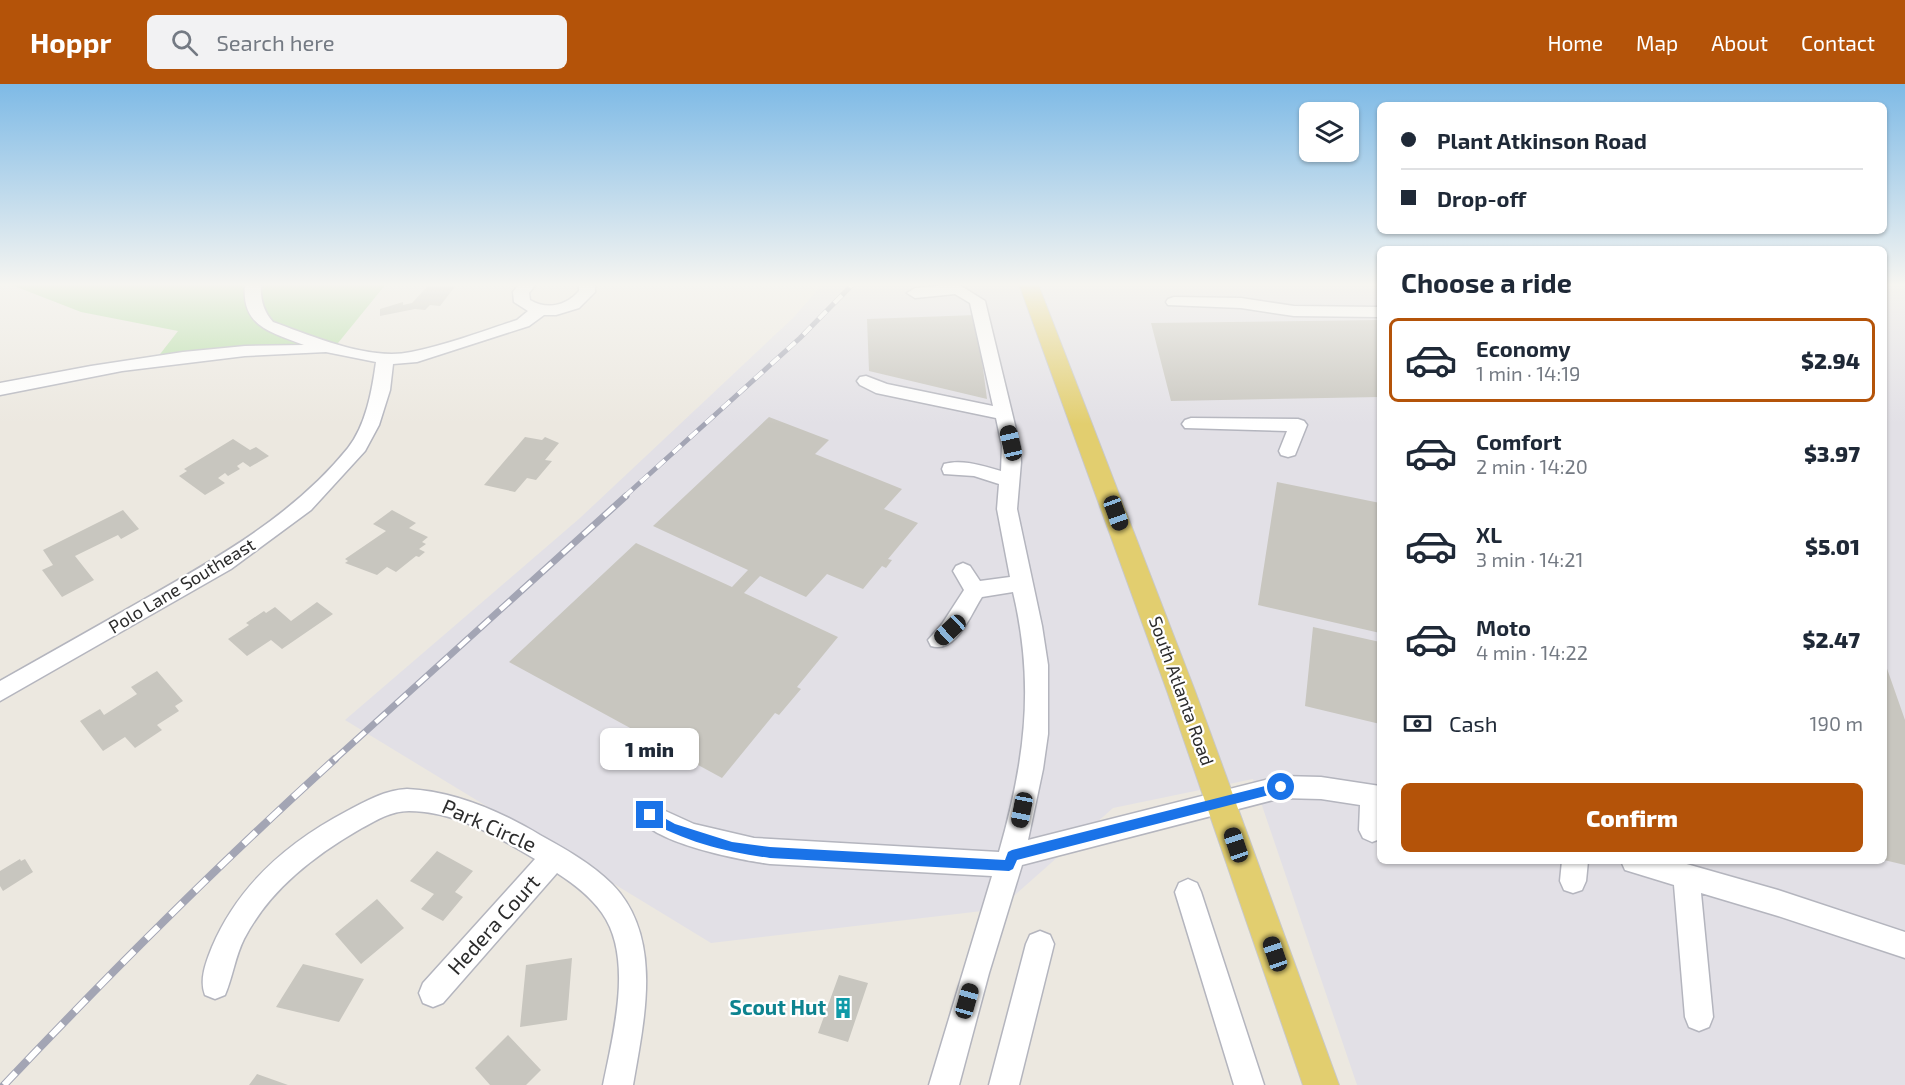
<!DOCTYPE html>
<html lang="en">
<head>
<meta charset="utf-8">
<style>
	body { margin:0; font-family:"Exo 2",sans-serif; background:#f2f2f3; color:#1f2937; height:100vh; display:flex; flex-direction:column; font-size:22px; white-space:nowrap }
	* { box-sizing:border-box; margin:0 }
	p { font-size:20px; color:#747a83 }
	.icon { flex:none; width:33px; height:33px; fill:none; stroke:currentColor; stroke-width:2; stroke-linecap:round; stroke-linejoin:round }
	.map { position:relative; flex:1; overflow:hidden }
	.panel { position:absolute; left:1377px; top:162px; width:510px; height:618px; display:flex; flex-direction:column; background:#fff; border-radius:9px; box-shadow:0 2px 4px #0004 }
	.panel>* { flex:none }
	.guide { position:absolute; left:1377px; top:18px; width:510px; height:132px; border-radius:9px; box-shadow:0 2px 4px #0004; display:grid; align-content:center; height:132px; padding:0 24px; background:#fff }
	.fabs { position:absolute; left:1299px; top:18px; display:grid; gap:12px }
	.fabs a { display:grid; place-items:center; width:60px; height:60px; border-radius:9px; background:#fff; box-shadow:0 2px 4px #0004; font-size:30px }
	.end { position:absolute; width:27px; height:27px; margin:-14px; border:8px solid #1a73e8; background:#fff; box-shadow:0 0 0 3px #fff }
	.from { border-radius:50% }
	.bubble { position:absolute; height:42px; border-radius:9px; background:#fff; box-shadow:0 2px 4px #0004; font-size:20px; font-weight:800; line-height:42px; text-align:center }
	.car { position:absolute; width:18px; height:36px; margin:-18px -9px; border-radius:8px; box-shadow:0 0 4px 2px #0007; background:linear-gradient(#222 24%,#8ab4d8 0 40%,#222 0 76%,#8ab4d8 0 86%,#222 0) }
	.guide b { display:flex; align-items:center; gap:21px; height:57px; font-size:22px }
	.guide b+b { border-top:2px solid #e0e1e3 }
	.guide i { width:15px; height:15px; background:#1f2937 }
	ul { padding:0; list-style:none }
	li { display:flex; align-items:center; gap:18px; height:84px; margin:0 12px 9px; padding:0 12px; border:3px solid transparent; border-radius:9px }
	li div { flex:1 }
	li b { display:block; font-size:22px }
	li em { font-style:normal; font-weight:800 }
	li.selected { border-color:#b45309 }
	li>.icon { width:54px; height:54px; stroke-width:1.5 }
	h2 { padding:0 24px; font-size:27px; line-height:72px }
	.pay { display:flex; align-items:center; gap:15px; height:66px; padding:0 24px; font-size:22px }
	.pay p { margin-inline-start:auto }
	.button { display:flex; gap:12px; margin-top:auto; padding:12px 24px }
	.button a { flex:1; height:69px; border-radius:9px; background:#b45309; color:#fff; font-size:24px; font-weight:800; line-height:69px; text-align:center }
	header { display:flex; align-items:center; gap:36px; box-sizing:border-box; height:84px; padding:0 30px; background:#b45309; color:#fff }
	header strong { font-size:28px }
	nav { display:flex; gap:33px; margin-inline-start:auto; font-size:21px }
	.search { width:420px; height:54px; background:#f2f2f3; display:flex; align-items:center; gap:15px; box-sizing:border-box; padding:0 21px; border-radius:9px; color:#747a83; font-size:22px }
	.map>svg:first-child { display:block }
	.industrial { fill:#e2e0e6 }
	.green { fill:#b3dda3 }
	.building { fill:#c8c6bf }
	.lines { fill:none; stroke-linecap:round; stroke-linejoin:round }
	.minor-casing { stroke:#b4b5be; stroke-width:3 }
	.major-casing { stroke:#c8c8c8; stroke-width:2 }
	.minor { fill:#fff; fill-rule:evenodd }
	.major { fill:#e2ce6f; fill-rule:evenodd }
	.rail-far2-casing { stroke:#a3a5b4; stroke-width:5 }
	.rail-far1-casing { stroke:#a3a5b4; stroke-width:7 }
	.rail-casing { stroke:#a3a5b4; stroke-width:8 }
	.rail-far2 { stroke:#fff; stroke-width:4; stroke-dasharray:11; stroke-linecap:butt }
	.rail-far1 { stroke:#fff; stroke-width:4.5; stroke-dasharray:14; stroke-linecap:butt }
	.rail { stroke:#fff; stroke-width:6; stroke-dasharray:17; stroke-linecap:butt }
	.route { fill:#1a73e8 }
	.labels { text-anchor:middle; stroke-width:4.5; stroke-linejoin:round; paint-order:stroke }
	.street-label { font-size:18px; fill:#2c2c2c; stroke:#fff }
	.near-street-label { font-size:21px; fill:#2c2c2c; stroke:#fff }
	.near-culture-label { font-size:21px; font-weight:bold; fill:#0d838f; stroke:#fff; text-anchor:end }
</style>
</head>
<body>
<header>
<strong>Hoppr</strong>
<div class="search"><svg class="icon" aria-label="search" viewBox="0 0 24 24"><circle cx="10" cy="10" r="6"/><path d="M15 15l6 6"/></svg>Search here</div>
<nav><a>Home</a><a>Map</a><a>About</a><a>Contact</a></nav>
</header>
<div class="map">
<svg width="1905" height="1001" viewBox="0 0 1905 1001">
	<rect width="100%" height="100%" fill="#ece8e0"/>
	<path class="industrial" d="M823 200H1380V777H1884V200H1905V1001H1357L1253 695 1113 724 999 825 711 859 345 636 580 434 793 234Z"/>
	<path class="green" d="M9 200H386L338 259 240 262 157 274 178 247 81 228Z"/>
	<path class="building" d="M425 200H457L440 222 430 221 425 226 415 225 380 232V225L403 218V221L412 219 428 202Z
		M976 231 987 315 869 287 867 235Z
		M1380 236V313L1171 317 1151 239Z
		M769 333 829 356 815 370 902 405 884 425 918 439 888 475 892 476 886 484 882 482 863 505 827 490 806 513 760 492 744 509 838 553 797 603 801 605 779 631 775 629 722 694 509 578 636 459 732 503 748 486 653 442Z
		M525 353 542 356 545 353 559 359 545 376 552 377 536 396 527 394 515 408 484 401Z
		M233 355 250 366 256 363 269 372 250 383 243 378 237 382 240 385 228 392 225 389 218 394 225 399 205 411 179 392 187 387 184 385Z
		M1277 398 1380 419V549L1258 521Z
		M123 426 139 445 121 455 118 451 75 472 94 496 62 513 42 486 53 481 43 466Z
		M392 426 416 439 409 444 428 453 422 458 426 460 419 465 425 468 419 473 416 472 396 488 387 483 377 491 345 479 348 477 345 475 386 447 373 440Z
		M317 518 333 530 282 565 271 556 247 572 228 555 249 541 246 539 264 527 266 529 275 523 291 537Z
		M1313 543 1380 558V640L1305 622Z
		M1884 576 1905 636V781L1884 776Z
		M157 587 183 617 175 622 179 627 157 641 162 646 135 664 125 653 103 667 80 637 100 625 104 631 137 610 131 603Z
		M437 767 473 787 455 808 463 813 443 837 421 825 434 810 410 797Z
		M20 775 21 777 25 775 33 788 3 807 0 802V787Z
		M377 815 404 844 361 880 335 850Z
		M572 874 567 936 520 943 526 881Z
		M303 880 364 895 339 938 276 923Z
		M839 891 868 899 848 958 818 949Z
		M508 951 541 986 526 1001H490L475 984Z
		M257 990 288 1001H249Z"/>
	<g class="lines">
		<defs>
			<path id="minor" d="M245 200H261C260 214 263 227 273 238 312 252 369 277 411 268 447 261 483 247 517 236L528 227 514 218 513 208 519 200H536L529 209 530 216C547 226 566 222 579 207V200H595V208L579 224 556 231H544L529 242 417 278 393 280 390 306 379 341 365 367 311 426 231 485 0 617V597C48 570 96 543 143 516 216 475 294 431 348 364 366 341 372 307 376 278L326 268 245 272 122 287 0 311V299L91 282 183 268 245 262 304 261C271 248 241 243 245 200Z
				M958 200 985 217 1020 362 1021 378 1017 425 1042 542 1048 581V650L1043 685 1028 756 1281 692 1321 693 1380 702V755L1372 758 1363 754 1359 746 1360 721 1321 715 1281 714 1022 781 989 889 959 1001H929L992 792 770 780C740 776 651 759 637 731L641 723 650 720 694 740 754 754 999 768C1025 677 1035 601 1013 508L982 513C971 530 956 570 931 562L928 556 942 540 964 506 953 487 956 482 963 479 970 482 980 497 1010 493 997 425 999 400 974 392 944 390 942 385 944 380C963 375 983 382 1001 387L1002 362 996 334 876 309 860 301 857 297 860 293 866 292 887 300 993 322 970 219 955 210 915 214 907 209 915 204Z
				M1174 213 1241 214 1294 222 1380 223V233L1294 232 1241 224 1168 221 1166 218 1168 215Z
				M1191 334 1298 335 1304 337 1307 341 1295 371 1288 373 1281 371 1279 367 1287 347 1185 344 1182 340 1185 336Z
				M407 705C453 707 500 727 540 751 565 765 591 779 612 800 664 853 644 936 633 1001H603C613 951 634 874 602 829 590 812 574 800 557 789L443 919 433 923 423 919 419 909 423 899 535 775C497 752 454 727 409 727 391 727 377 736 362 744 315 771 270 805 244 855 235 873 233 892 225 911L215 915 205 911C199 896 206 878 212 863 239 800 288 758 347 727 366 717 385 706 407 705Z
				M1562 777H1588L1586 797 1582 806 1573 809 1564 806 1560 797Z
				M1621 777H1676L1778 806 1905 848V874L1778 832 1701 809 1713 933 1709 943 1699 947 1689 943 1685 933 1674 801 1625 786Z
				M1188 795 1197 799 1201 808 1264 1001H1234L1175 808 1179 799Z
				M1040 847 1050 851 1054 860 1019 1001H989L1026 860 1030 851Z"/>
			<path id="major" d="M1019 200H1038L1195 607 1339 1001H1303L1167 607Z"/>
		</defs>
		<use href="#minor" class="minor-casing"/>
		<use href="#major" class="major-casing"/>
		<use href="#minor" class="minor"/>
		<use href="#major" class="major"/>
		<defs>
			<path id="rail-far2" d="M624 413 800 254 853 200"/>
			<path id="rail-far1" d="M334 676 626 412"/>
			<path id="rail" d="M4 1001C111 888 220 779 335 675"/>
		</defs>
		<use href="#rail-far2" class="rail-far2-casing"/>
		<use href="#rail-far1" class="rail-far1-casing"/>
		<use href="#rail" class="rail-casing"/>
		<use href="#rail-far2" class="rail-far2"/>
		<use href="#rail-far1" class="rail-far1"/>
		<use href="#rail" class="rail"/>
	</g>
	<linearGradient id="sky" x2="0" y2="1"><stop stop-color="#7ebae6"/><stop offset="0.59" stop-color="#f6f5f1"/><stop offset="1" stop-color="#f6f5f1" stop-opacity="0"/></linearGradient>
	<rect width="1905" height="340" fill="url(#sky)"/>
	<path class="route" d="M1281 698 1287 703 1281 708 1017 776 1013 785 1009 787 770 774C727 768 684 758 646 735L644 731 650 726 675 740 732 758 770 763 1005 776 1008 768 1012 766Z"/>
	<defs>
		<symbol id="building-bare" viewBox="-9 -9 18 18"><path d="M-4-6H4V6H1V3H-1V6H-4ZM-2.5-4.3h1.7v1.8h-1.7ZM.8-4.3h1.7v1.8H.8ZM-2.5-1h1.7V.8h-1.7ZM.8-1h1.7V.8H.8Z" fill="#0f9aa8" stroke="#fff" stroke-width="2.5" paint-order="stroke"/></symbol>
	</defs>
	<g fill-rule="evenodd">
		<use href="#building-bare" x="828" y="909" width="30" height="30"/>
	</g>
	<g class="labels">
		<g class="street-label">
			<text transform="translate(182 502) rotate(-31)" y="6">Polo Lane Southeast</text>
			<text transform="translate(1181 607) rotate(70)" y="6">South Atlanta Road</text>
		</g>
		<g class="near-street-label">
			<text transform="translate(489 742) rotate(24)" y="7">Park Circle</text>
			<text transform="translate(494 841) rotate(-48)" y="7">Hedera Court</text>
		</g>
		<g class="near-culture-label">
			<text x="826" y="931">Scout Hut</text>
		</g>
	</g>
</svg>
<div class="fabs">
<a><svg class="icon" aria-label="layers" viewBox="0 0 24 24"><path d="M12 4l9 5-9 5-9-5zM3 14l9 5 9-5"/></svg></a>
</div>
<i class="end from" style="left:1281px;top:703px"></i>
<i class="end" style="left:650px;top:731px"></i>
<div class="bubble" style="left:600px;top:644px;width:99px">1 min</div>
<i class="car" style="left:1011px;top:359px;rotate:347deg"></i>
<i class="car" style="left:1116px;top:429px;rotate:160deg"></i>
<i class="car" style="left:950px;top:546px;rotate:227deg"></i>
<i class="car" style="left:1022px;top:726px;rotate:191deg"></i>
<i class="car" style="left:1236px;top:761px;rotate:341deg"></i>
<i class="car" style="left:1275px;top:870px;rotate:341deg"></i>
<i class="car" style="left:967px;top:917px;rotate:16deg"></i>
<div class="guide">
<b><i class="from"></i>Plant Atkinson Road</b>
<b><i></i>Drop-off</b>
</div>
<section class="panel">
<h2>Choose a ride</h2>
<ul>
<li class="selected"><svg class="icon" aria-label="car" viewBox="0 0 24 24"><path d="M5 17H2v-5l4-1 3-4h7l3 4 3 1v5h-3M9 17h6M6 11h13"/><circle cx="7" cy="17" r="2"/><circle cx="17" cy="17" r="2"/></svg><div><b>Economy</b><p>1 min · 14:19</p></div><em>$2.94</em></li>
<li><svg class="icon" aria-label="car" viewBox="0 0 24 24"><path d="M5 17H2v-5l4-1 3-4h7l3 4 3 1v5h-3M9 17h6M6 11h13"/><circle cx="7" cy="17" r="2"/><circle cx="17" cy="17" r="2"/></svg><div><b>Comfort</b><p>2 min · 14:20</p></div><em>$3.97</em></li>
<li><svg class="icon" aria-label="car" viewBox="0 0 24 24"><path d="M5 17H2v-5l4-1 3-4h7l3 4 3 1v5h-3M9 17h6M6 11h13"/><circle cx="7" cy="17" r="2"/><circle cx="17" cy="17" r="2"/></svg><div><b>XL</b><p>3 min · 14:21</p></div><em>$5.01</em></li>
<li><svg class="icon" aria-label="car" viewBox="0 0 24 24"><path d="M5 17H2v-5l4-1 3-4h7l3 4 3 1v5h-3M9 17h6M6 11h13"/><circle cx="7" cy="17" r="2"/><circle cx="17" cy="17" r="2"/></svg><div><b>Moto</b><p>4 min · 14:22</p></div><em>$2.47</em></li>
</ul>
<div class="pay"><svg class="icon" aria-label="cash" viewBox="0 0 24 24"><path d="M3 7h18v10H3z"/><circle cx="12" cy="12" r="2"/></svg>Cash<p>190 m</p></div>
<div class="button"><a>Confirm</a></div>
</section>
</div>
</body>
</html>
